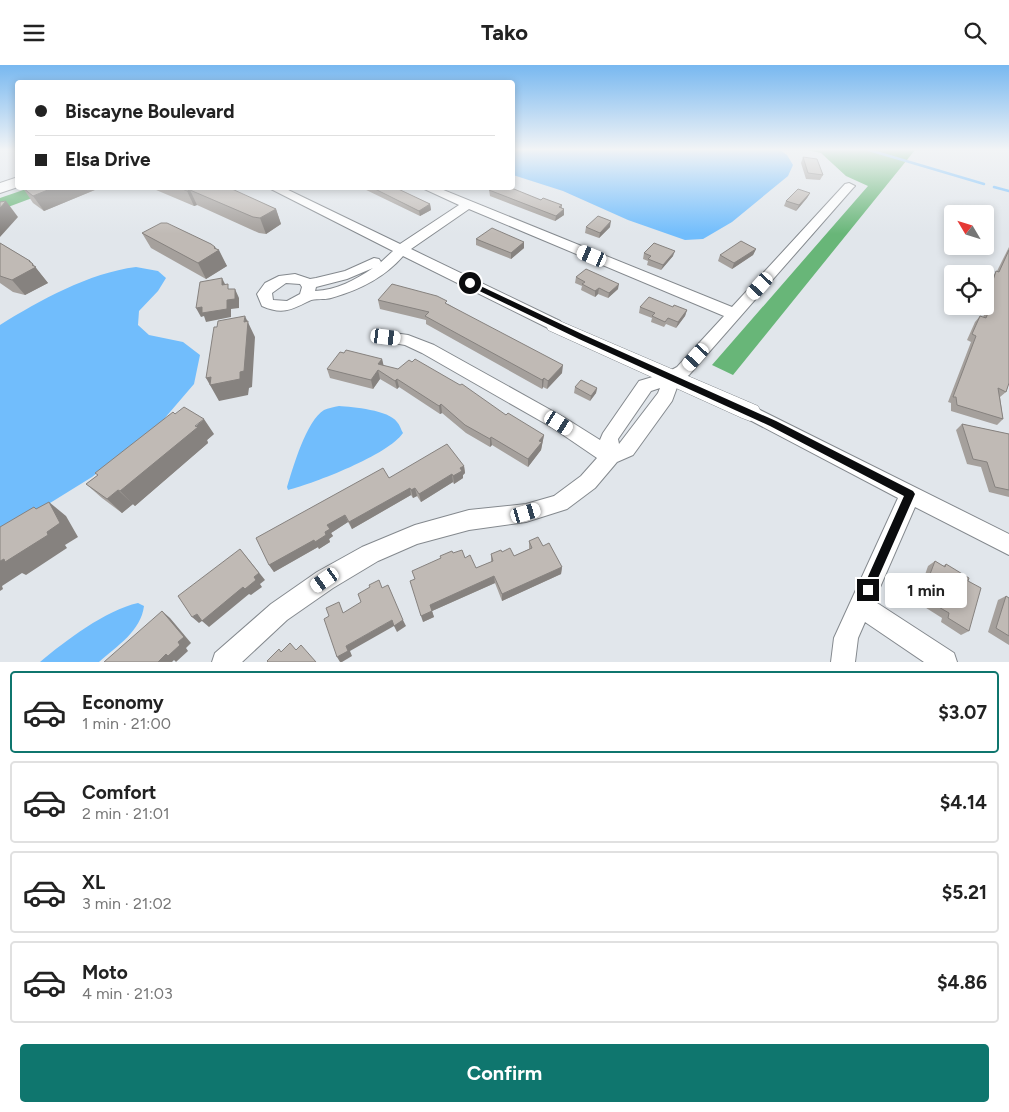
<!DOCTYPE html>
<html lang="en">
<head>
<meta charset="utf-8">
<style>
	body { margin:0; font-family:Figtree,sans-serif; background:#f6f6f6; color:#222; height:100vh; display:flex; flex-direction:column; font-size:19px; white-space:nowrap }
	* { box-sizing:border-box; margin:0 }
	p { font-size:16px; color:#767676 }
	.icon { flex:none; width:28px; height:28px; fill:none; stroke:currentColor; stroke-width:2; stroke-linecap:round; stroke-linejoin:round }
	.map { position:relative; height:597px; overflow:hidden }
	.details { display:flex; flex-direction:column; background:#fff; flex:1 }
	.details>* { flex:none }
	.banner { position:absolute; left:15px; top:15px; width:500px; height:110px; border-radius:5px; box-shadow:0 2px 8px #0003; display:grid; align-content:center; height:110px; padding:0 20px; background:#fff }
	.needle { width:32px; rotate:308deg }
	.fabs { position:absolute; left:944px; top:140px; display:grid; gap:10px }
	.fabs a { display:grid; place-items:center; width:50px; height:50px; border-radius:5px; background:#fff; box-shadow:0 2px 8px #0003; font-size:25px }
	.end { position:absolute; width:22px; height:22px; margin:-11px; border:6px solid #0b0c0e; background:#fff; box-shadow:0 0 0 2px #fff }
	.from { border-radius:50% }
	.bubble { position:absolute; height:35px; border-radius:5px; background:#fff; box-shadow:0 2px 8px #0003; font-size:16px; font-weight:700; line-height:35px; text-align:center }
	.car { position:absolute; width:15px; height:30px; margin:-15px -8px; border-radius:6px; box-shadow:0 0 4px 1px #0007; background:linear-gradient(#fff 24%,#345 0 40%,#fff 0 76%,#345 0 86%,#fff 0) }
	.banner b { display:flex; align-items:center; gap:18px; height:48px; font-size:19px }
	.banner b+b { border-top:1px solid #e0e0e0 }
	.banner i { width:12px; height:12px; background:#222 }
	ul { padding:9px 0 0; list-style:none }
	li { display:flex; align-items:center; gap:15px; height:82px; margin:0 10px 8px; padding:0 10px; border:2px solid #e0e0e0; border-radius:5px }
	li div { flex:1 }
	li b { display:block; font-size:19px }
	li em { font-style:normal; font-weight:700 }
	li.active { border-color:#0f766e }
	li>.icon { width:45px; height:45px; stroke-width:1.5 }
	.action { display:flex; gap:10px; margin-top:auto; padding:10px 20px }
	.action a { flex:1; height:58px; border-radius:5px; background:#0f766e; color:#fff; font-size:20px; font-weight:700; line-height:58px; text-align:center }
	header { display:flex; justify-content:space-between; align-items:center; height:65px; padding:0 20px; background:#fff; font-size:22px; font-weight:700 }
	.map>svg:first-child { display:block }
	.forest { fill:#68b678 }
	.water { fill:#71bdfc }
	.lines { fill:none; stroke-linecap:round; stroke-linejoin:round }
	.stream { stroke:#71bdfc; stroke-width:2.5 }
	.minor-casing { stroke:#84898e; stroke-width:2 }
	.major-casing { stroke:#84898e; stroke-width:1 }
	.highway-casing { stroke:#84898e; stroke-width:2 }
	.minor { fill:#fff; fill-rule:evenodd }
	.major { fill:#fff; fill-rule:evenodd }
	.highway { fill:#fff; fill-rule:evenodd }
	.wall { fill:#a5a09c }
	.shaded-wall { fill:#86827f }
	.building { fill:#c0bab5; stroke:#86827f }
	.route { fill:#0b0c0e }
</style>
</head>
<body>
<header><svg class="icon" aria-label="menu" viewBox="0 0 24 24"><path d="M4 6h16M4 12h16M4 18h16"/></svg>Tako<svg class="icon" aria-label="search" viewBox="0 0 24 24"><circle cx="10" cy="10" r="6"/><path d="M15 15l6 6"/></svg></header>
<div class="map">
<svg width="1009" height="597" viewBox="0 0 1009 597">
	<rect width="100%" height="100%" fill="#e1e6eb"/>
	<path class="forest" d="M807 85H915L733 310 712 300 868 121 846 111 821 88Z
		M29 123H59L0 145V133Z"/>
	<path class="water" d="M513 85H780L787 90 793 100 788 111 732 157 703 174 685 175 628 155 563 126 513 110Z
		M136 202 158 206 166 213 158 226 139 246 138 260 149 270 183 277 200 290 194 319 158 361 92 412 0 469V260C40 235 89 208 136 202Z
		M339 341C353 342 389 345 397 357 400 360 401 365 403 368 388 390 315 418 288 425L287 422C293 403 306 356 324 345 328 343 334 342 339 341Z
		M138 538 144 541C141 566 117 581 99 597H40C65 576 106 545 138 538Z"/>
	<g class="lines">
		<path class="stream" d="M869 85 984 119
			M994 122 1009 126"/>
		<defs>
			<path id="minor" d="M849 118 855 121 853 123 689 310 679 317 672 336 633 390 617 397 595 423 567 444 526 457 469 465 417 479 378 496 333 523 287 555 242 597H212L215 588 271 539 317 507 362 482 415 460 469 445 526 439 554 431 581 411 597 393 553 363 422 288 405 280 382 276 379 272 382 268 387 267 408 270 434 280 565 353 600 375 603 368 639 316 666 308 677 302 724 251 469 144 411 184 560 256 563 260 560 264 555 265 550 264 403 191C384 213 359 225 331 233 324 235 315 233 309 236 291 245 282 250 262 241L257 229 265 218 279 211 295 209 310 214 316 213 345 206 374 193 379 194 381 197 379 199 393 186 267 122H282L400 179 459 140 420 122H436L732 242 845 119ZM373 203C355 215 337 225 315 226L316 222 347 214ZM286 218 300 219 302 222 300 229 287 236 273 235 272 228ZM660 323 658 328 619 379 618 374 651 326Z
				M750 340 1009 469V490L915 442 874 536 954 588 957 597H924L865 557 858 573 855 597H831L834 573 898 433 744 352 741 347 744 342Z"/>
			<path id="major" d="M555 254 758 341 761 347 758 353 750 356 742 353 548 265 546 260 548 255Z"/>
			<path id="highway" d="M18 112V122L0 128V118Z"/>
		</defs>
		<use href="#minor" class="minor-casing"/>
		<use href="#major" class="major-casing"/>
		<use href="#highway" class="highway-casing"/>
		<use href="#minor" class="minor"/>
		<use href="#major" class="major"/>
		<use href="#highway" class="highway"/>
	</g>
	<path class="wall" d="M803 92 823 110 820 115 806 114 801 98Z
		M24 122H102L44 146 33 138 23 123Z
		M149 122H222L276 144 281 159 266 169 259 168 197 140 194 141Z
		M360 122H394L430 139 431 145 420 151Z
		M489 125 541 135 562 140V143L564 150 555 156 490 131Z
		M810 128 807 133 796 146 784 141 786 136Z
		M586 162H610L599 173 585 168Z
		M142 168 215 182 227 201 206 214 151 183Z
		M476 174 524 177V183L511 194 476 180Z
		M0 178 30 196 48 218 25 230 13 227 0 218Z
		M1009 182V318L1006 327 1000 332 1003 354 997 360 951 346V338L948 337 971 277 967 275 975 257 980 251 983 252 988 242 985 241V231L992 212 997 206Z
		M756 184 753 190 732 204 718 196 720 190Z
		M644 188 673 191 661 205 647 200 648 196 643 194Z
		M576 212 618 224 608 233 598 229 595 232 581 225 582 221 575 218Z
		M378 235 448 239 562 308 547 324 543 322 542 324 426 259V255L380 244Z
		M640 242H673L687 245 685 251 676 263 666 259 664 262 651 257 652 253 639 248Z
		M382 294 383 300 506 350 544 370 541 385 528 402 492 380 490 382 466 368 442 348 440 349 399 322 397 324 380 314 373 324 330 313 327 304Z
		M575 322 597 323 596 328 590 336 574 328Z
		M962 359 1009 369V432L989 427 981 402 967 399 956 365Z
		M214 369 207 375 208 378 135 441 133 439 122 448 102 433 86 419 98 410 95 408Z
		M464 401 465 408 463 410V413L454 419 453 417 421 437 417 431 413 433 411 430 352 464 348 457 331 468 333 471 329 474 330 477 319 484 318 482 274 507 269 500 389 413Z
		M529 476 543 481 562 502 561 509 502 536 495 518 432 546 434 552 423 557 453 488 465 493 476 503 491 497V489L502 487 514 491 529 484Z
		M935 496 943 501 946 499 968 516 969 566 961 570 941 557 942 553 923 541 925 535 918 530 928 501Z
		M1006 531 1009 533V580L988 567 998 535Z"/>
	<path class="shaded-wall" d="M55 122H102L44 146 33 131Z
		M190 125 197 140 194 141 187 126Z
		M810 128 807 133 796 146 799 140Z
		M6 136 18 152 0 172V143Z
		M430 139 431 145 420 151 419 146Z
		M276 144 281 159 266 169 260 153Z
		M564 144V150L555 156 556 151Z
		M611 156 610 162 599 173 600 168Z
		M524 177V183L511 194V188Z
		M215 182 218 186 219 185 227 201 206 214 198 198Z
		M756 184 753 190 732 204 734 198Z
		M675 186 673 191 661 205 663 200Z
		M29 196H30L33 199 48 218 25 230 12 215Z
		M222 213 226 221 222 220Z
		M619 219 618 224 608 233 609 228Z
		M599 223 598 229 595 232V226Z
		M235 224 239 233V243L231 244V252L206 257 204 251 201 252 196 243 227 235Z
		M687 245 685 251 676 263 678 257Z
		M245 251 255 272 252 322 249 323 248 330 219 336 206 313 244 257Z
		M382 294 384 302 381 307 378 299Z
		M563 300 562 308 547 324 548 316Z
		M378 305 380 314 373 324 371 315Z
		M544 313 543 322 542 324V315Z
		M397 314 399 322 397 324 395 316Z
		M597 323 596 328 590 336 591 331Z
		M441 339 442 348 440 349 439 341Z
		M204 354 214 369 207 375 208 378 135 441 120 426Z
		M544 370 541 385 528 402V394L539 376Z
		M491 372 492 380 490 382V374Z
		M464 401 465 408 463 410V413L454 419 453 411 460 403Z
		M452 409 453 417 421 437 419 429Z
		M410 423 411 430 352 464 349 457Z
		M415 423 417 431 413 433 411 425Z
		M118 425 133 439 122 448 107 434Z
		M49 437 66 451 78 472 65 480 67 483 26 510 22 508 2 521 3 524 0 526V496L47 467Z
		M345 450 348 457 331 468 333 471 329 474 330 477 319 484 318 482 274 507 269 500 327 460Z
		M240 484 265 515 260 519 262 522 251 530 249 529 209 562 202 556 199 558 192 552 197 549 243 522 254 512Z
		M562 502 561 509 502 536V529Z
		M494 511 495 518 432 546 434 552 423 557 421 551 430 540Z
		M162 546 170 553 191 578 186 583 188 586 176 597 174 595 172 597H158L178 577Z
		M392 555H403L406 561 397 567 394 561 350 586 352 591 342 597H340L337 592 346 581Z"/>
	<path class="building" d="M803 92 817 94 823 110 808 108Z
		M24 122H55L33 131 23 123Z
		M178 122H222L232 124 276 144 260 153 253 152 190 125 187 126Z
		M371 122H394L430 139 419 146Z
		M493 122H509L541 135 543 133 562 140 559 142 564 144 556 151 489 125Z
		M798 124 810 128 799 140 786 136Z
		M6 136 0 143V137Z
		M598 151 611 156 600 168 586 162Z
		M161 158H167L211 179 215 182 214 183 219 185 198 198 142 168Z
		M492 163 524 177 511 188 476 174Z
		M741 176 756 184 734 198 720 190Z
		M0 178 30 196H29L33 199 32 200 36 202 12 215 0 211Z
		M654 178 675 186 663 200 648 194 651 191 644 188Z
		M1009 185V318L1006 327 998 323 1003 354 957 340 956 332H953L976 271 972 269 980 251 986 253 993 236 987 234 996 206 999 207Z
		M586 204 619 219 609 228 599 223 595 226 582 219 585 217 576 212Z
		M222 213V220L228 219V224H235V234L227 235V244L202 248V242L196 243 200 217Z
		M392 219 437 231 447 236 445 238 563 300 548 316 544 313 542 315 425 251 429 247 378 235Z
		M649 232 673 242 674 240 687 245 678 257 668 253 665 257 652 251 655 248 640 242Z
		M245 251 244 257 248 256 244 306 240 307V314L210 320 211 312 206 313 214 262H217L218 256Z
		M346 285 382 294 378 299 398 304 409 295 412 297 415 294 460 320 462 319 506 350 508 348 544 370 539 376 542 377 528 394 491 372 490 374 465 360 441 339 439 341 397 314 395 316 378 305 371 315 327 304 340 287 344 288Z
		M581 315 597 323 591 331 575 322Z
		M184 342 204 354 195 361 198 362 120 426 118 425 107 434 86 419 98 410 95 408 173 347 175 349Z
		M962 359 1009 369V425L995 422 987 397 973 394Z
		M447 379 464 401 460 403 462 406 453 411 452 409 419 429 415 423 411 425 410 423 349 457 345 450 327 460 330 464 325 467 326 470 315 477 314 475 269 500 256 473 383 403 389 413Z
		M49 437 60 458 47 467 48 470 5 497 4 494 0 496V462L34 442 36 444Z
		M538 472 543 481 549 478 562 502 502 529 494 511 430 540 432 546 421 551 410 516 415 514 412 506 441 493 440 491 452 486 453 488 462 485 465 493 470 490 476 503 493 496 491 489 501 485 502 487 510 483 514 491 532 483 529 476Z
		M240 484 259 508 254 512 256 515 245 524 243 522 202 556 197 549 192 552 178 531Z
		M935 496 945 502 946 499 969 513 968 516 981 523 969 566 948 553 949 548 930 537 932 530 924 525Z
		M379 515 382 523 388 520 403 555 394 561 392 555 346 581 348 586 337 592 324 554 329 551 326 543 339 537 343 548 361 537 358 529 370 522 369 520Z
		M1006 531 1009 533V571L996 563Z
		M162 546 184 572 178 577 180 580 168 591 166 589 158 597H104Z
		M290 578 296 585 301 580 316 597H268L267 596 279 584 281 587Z"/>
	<linearGradient id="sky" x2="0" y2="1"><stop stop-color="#78b8f0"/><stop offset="0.5" stop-color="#f2f4f6"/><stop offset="1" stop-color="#f2f4f6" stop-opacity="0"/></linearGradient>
	<rect width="1009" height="169" fill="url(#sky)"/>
	<path class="route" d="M467 217H472L584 270 776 356 913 426 915 429 871 529 868 531 864 529 862 525 904 431 770 361 579 274 467 220Z"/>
</svg>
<div class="fabs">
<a><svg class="needle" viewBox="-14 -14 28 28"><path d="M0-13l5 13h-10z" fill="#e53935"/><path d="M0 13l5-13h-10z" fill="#767676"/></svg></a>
<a><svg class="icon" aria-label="locate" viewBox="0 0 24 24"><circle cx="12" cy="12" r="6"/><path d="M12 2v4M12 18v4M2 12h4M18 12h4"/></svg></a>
</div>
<i class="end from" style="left:470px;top:218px"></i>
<i class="end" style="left:868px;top:525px"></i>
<div class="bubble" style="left:885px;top:508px;width:82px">1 min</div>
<i class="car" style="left:592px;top:191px;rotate:293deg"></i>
<i class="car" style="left:760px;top:221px;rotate:222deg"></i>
<i class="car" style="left:386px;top:272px;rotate:97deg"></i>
<i class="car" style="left:696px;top:292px;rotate:222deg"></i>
<i class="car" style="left:559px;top:358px;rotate:123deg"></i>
<i class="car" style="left:526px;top:448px;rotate:74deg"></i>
<i class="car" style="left:325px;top:515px;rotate:235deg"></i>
<div class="banner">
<b><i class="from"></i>Biscayne Boulevard</b>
<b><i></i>Elsa Drive</b>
</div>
</div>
<section class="details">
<ul>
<li class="active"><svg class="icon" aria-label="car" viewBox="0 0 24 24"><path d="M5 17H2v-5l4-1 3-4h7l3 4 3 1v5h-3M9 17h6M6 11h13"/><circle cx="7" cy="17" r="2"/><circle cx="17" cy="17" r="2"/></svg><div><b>Economy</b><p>1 min · 21:00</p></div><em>$3.07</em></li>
<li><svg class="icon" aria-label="car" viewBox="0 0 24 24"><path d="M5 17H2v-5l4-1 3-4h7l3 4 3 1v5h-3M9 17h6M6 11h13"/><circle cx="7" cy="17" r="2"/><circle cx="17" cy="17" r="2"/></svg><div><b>Comfort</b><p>2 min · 21:01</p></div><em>$4.14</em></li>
<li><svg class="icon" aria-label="car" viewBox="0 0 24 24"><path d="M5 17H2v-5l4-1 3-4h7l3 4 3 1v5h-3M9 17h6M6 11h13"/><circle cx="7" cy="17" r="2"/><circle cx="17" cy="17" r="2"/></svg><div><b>XL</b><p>3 min · 21:02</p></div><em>$5.21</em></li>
<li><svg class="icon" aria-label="car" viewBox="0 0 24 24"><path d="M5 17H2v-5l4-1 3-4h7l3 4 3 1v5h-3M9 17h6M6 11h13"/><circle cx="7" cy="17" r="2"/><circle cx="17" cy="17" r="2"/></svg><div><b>Moto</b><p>4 min · 21:03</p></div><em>$4.86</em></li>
</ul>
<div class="action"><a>Confirm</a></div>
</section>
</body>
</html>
